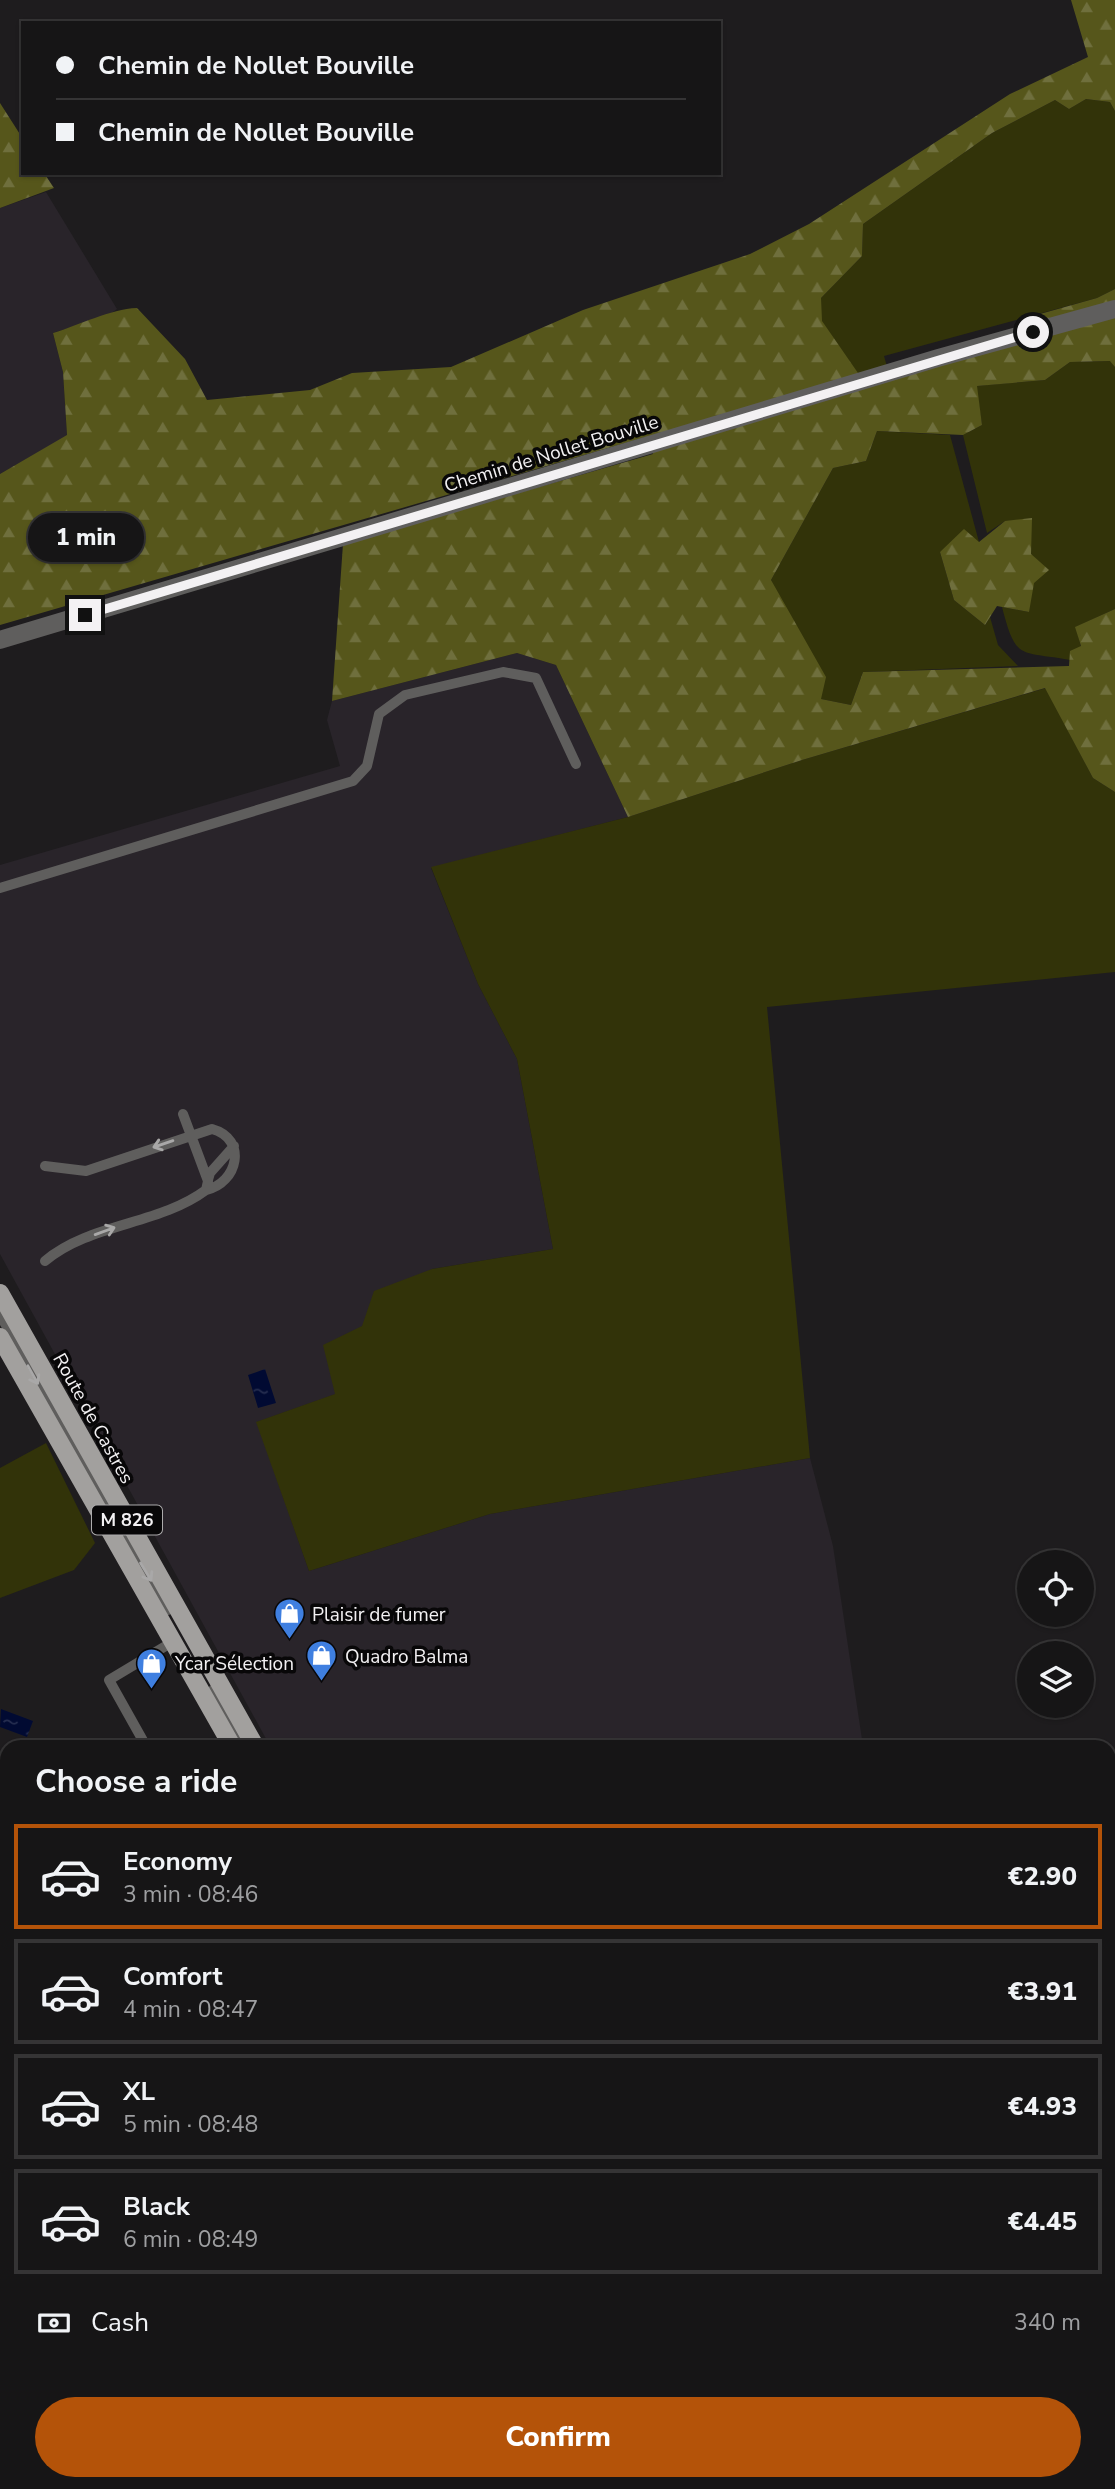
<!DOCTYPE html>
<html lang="en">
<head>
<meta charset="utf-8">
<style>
	body { margin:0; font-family:"Nunito Sans",sans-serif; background:#1f1e1f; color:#f1f3f6; height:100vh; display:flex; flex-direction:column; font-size:26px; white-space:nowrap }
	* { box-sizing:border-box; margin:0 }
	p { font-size:23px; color:#9e9fa1 }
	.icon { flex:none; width:38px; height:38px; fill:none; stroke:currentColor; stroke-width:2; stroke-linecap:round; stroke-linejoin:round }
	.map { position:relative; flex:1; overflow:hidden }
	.side { position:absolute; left:0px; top:1740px; width:1116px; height:751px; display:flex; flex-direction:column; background:#161516; border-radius:21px 21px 0 0; box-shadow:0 2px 5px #0004,0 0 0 2px #353435 }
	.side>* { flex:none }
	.top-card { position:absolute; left:21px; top:21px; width:700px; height:154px; border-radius:0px; box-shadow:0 2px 5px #0004,0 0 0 2px #353435; display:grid; align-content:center; height:154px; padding:0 35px; background:#161516 }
	.controls { position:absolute; left:1017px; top:1550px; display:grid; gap:14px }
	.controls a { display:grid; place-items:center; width:77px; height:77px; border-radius:50%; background:#161516; box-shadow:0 2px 5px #0004,0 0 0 2px #353435; font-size:35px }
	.end { position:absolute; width:32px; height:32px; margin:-16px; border:9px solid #f3f1f3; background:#111; box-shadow:0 0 0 4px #111 }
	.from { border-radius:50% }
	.bubble { position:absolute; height:49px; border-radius:24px; background:#161516; box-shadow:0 2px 5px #0004,0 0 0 2px #353435; font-size:23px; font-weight:800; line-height:49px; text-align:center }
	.top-card b { display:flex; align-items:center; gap:24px; height:66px; font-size:26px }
	.top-card b+b { border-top:2px solid #353435 }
	.top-card i { width:18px; height:18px; background:#f1f3f6 }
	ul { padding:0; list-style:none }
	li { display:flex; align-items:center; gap:21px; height:105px; margin:0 14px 10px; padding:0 21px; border:4px solid #353435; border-radius:0px }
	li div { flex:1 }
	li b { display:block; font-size:26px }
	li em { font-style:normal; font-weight:800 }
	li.selected { border-color:#b45309 }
	li>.icon { width:63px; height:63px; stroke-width:1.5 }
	h2 { padding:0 35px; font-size:32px; line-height:84px }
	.pay { display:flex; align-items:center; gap:18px; height:77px; padding:0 35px; font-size:26px }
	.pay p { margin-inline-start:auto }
	.button { display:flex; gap:14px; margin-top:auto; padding:14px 35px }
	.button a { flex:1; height:80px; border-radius:42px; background:#b45309; color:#fff; font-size:28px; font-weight:800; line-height:80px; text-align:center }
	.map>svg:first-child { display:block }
	.built { fill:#29242a }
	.green { fill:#323309 }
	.forest { fill:url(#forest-firs) }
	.water { fill:url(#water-ripples) }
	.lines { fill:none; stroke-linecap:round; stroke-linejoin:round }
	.path { stroke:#656365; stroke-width:3.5; stroke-dasharray:5 5; stroke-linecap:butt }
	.service { stroke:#5f5e5d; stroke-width:10 }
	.minor { stroke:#5f5e5d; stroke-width:18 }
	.tertiary { stroke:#5f5e5d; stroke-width:18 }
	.primary { stroke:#a2a09e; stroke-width:18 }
	.oneway { stroke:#a9a8a8 }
	.route { stroke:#f3f1f3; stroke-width:9 }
	.labels { text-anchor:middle; stroke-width:7; stroke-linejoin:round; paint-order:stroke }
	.shield { fill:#080708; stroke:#acabac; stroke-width:2 }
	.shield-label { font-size:18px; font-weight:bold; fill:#f3f1f3 }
	.street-label { font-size:19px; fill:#f3f1f3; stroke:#080708 }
	.poi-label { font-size:19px; fill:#f3f1f3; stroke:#080708; text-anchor:start }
</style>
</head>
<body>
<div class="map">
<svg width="1115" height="2489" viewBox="0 0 1115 2489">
	<defs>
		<pattern id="forest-firs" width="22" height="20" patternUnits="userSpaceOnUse" patternTransform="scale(1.75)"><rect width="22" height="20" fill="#56561b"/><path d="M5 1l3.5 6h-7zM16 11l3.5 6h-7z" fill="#6f6f3d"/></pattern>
		<pattern id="water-ripples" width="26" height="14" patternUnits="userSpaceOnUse" patternTransform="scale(1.75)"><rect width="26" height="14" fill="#010a32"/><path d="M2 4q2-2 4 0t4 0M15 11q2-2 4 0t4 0" fill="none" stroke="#262e50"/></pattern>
	</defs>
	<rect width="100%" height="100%" fill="#1e1c1e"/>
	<path class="built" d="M46 192 117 309 109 315 53 333 63 372 67 436 0 474V208Z
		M517 653 556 665 628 817 431 868 478 984 517 1059 553 1249 432 1269 362 1326 336 1394 257 1422 309 1571 490 1514 810 1458 833 1546 863 1746H270L0 1254V865L340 766 327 720 332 701Z"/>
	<path class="green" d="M1086 99 1110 102 1115 111V289L1097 298 884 356 888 370 861 378 821 321V298L862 256 863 224 992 133 1055 100 1069 109Z
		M1111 361 1115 367V609L1076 627 1081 647 1070 660C1019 651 1016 661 1002 607L1029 612 1031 554 1005 521 987 533 963 435 982 425 976 386 1045 380 1070 362Z
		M877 431 950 435 979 542 940 552 954 600 985 625 990 617 998 645 1018 666 863 672 851 705 821 699 771 580 833 468 866 461Z
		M1046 688 1093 778 1115 792V972L767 1007 810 1458 490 1514 309 1571 256 1422 335 1394 323 1345 362 1326 374 1291 432 1269 553 1249 517 1059 478 984 431 867 628 817 802 760Z
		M46 1443 95 1543 74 1570 0 1598V1468Z"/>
	<path class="forest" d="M1071 0H1115V111L1110 102 1086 99 1069 109 1055 100 992 133 863 224 862 256 821 298 822 321 867 386 1047 334 1040 314 1097 298 1115 289V367L1110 361 1070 362 1045 380 977 386 982 425 963 435 877 431 866 461 833 468 771 580 826 677 821 699 851 705 863 672 1069 666 1070 651 1081 646 1075 627 1115 609V792L1093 778 1045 688 802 760 628 817 556 665 517 653 332 701 343 544 653 454 646 437 0 625V474L67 435 63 372 53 333C80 325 110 309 137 308L185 359 207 400 310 390 352 373 451 367 583 310 750 254 809 224 1010 94 1088 57Z
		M0 103 23 139V173H44L54 188 0 208Z
		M1032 518 1031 554 1049 570 1034 583 1029 612 997 606 985 625 954 600 940 552 964 529 979 542 1005 521Z"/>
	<path class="water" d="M265 1369 276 1403 258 1408 248 1375Z
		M1 1709 33 1721 27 1737 0 1727Z"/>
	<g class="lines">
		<path class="path" d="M1110 1890 1115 1889"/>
		<path class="service" d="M0 888 353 781 367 766 379 714 405 695 503 672 536 678 576 764
			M45 1166 86 1171 212 1129C248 1139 238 1183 206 1190
			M208 1180 210 1173 234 1146
			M45 1261C90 1223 159 1225 206 1190L208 1181 183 1114
			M0 1315 168 1610
			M213 1690 243 1746
			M146 1746 109 1680 174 1641
			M661 2483 664 2489"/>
		<path class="minor" d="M0 640 938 358 1115 309
			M3 2090 7 2099
			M0 2310 7 2303
			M0 2364 7 2374
			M81 2483 85 2489
			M192 2489 203 2483"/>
		<path class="tertiary" d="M0 2158 7 2154"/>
		<path class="primary" d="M0 1293 255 1746
			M0 1337 232 1746
			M648 2483 651 2489
			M676 2483 678 2489"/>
	</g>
	<defs><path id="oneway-shaft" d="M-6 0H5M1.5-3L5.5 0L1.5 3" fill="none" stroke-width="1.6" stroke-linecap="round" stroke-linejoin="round" transform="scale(1.75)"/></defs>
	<g class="oneway">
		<use href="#oneway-shaft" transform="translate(163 1144) rotate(161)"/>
		<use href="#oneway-shaft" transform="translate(105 1231) rotate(-20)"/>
		<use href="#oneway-shaft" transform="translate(33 1375) rotate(61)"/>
		<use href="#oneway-shaft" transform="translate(146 1572) rotate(59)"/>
	</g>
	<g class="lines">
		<path class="route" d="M85 615 1033 332"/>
	</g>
	<defs>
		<symbol id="shop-pin" viewBox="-11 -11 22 30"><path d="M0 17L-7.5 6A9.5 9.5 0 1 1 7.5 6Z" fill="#3f7fe0" stroke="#080708"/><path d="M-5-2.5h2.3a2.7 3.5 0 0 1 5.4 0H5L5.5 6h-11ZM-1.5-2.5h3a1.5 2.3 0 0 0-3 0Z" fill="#fff"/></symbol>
	</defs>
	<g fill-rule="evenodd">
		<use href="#shop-pin" x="272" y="1596" width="35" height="47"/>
		<use href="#shop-pin" x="304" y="1638" width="35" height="47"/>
		<use href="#shop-pin" x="134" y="1646" width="35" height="47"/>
	</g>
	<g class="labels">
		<rect class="shield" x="92" y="1505.5" width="70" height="29" rx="5"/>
		<g class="shield-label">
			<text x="127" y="1526">M 826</text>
		</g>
		<g class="street-label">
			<text transform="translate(551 453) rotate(-17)" y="7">Chemin de Nollet Bouville</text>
			<text transform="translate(94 1418) rotate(61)" y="7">Route de Castres</text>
		</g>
		<g class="poi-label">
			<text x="312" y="1621">Plaisir de fumer</text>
			<text x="345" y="1663">Quadro Balma</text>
			<text x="175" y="1670">Ycar Sélection</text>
		</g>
	</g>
</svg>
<div class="controls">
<a><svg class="icon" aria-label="locate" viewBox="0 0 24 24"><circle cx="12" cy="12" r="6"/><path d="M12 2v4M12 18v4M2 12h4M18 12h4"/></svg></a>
<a><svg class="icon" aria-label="layers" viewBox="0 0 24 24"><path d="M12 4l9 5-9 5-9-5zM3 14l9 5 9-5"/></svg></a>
</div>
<i class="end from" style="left:1033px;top:332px"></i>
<i class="end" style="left:85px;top:615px"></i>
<div class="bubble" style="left:28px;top:513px;width:116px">1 min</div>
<div class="top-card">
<b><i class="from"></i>Chemin de Nollet Bouville</b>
<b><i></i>Chemin de Nollet Bouville</b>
</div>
<section class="side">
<h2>Choose a ride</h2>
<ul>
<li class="selected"><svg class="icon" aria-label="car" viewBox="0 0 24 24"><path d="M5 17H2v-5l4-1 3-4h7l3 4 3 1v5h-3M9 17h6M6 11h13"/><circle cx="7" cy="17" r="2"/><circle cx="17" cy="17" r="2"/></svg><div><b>Economy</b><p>3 min · 08:46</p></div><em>€2.90</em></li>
<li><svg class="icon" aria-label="car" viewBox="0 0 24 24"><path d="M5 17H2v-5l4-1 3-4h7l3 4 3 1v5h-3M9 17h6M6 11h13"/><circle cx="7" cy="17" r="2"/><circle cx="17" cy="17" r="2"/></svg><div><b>Comfort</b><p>4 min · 08:47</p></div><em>€3.91</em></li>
<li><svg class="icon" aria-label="car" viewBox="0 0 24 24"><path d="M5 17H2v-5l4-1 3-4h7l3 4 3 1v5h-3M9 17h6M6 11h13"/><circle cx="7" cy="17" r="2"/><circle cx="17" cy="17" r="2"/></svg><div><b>XL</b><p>5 min · 08:48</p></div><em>€4.93</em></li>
<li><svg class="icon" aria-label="car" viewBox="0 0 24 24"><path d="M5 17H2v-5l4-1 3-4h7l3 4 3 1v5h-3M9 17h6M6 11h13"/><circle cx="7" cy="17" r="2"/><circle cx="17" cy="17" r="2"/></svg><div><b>Black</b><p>6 min · 08:49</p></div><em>€4.45</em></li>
</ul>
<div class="pay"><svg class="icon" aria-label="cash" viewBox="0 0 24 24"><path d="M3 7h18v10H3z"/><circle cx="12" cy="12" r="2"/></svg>Cash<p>340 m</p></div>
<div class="button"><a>Confirm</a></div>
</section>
</div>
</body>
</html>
